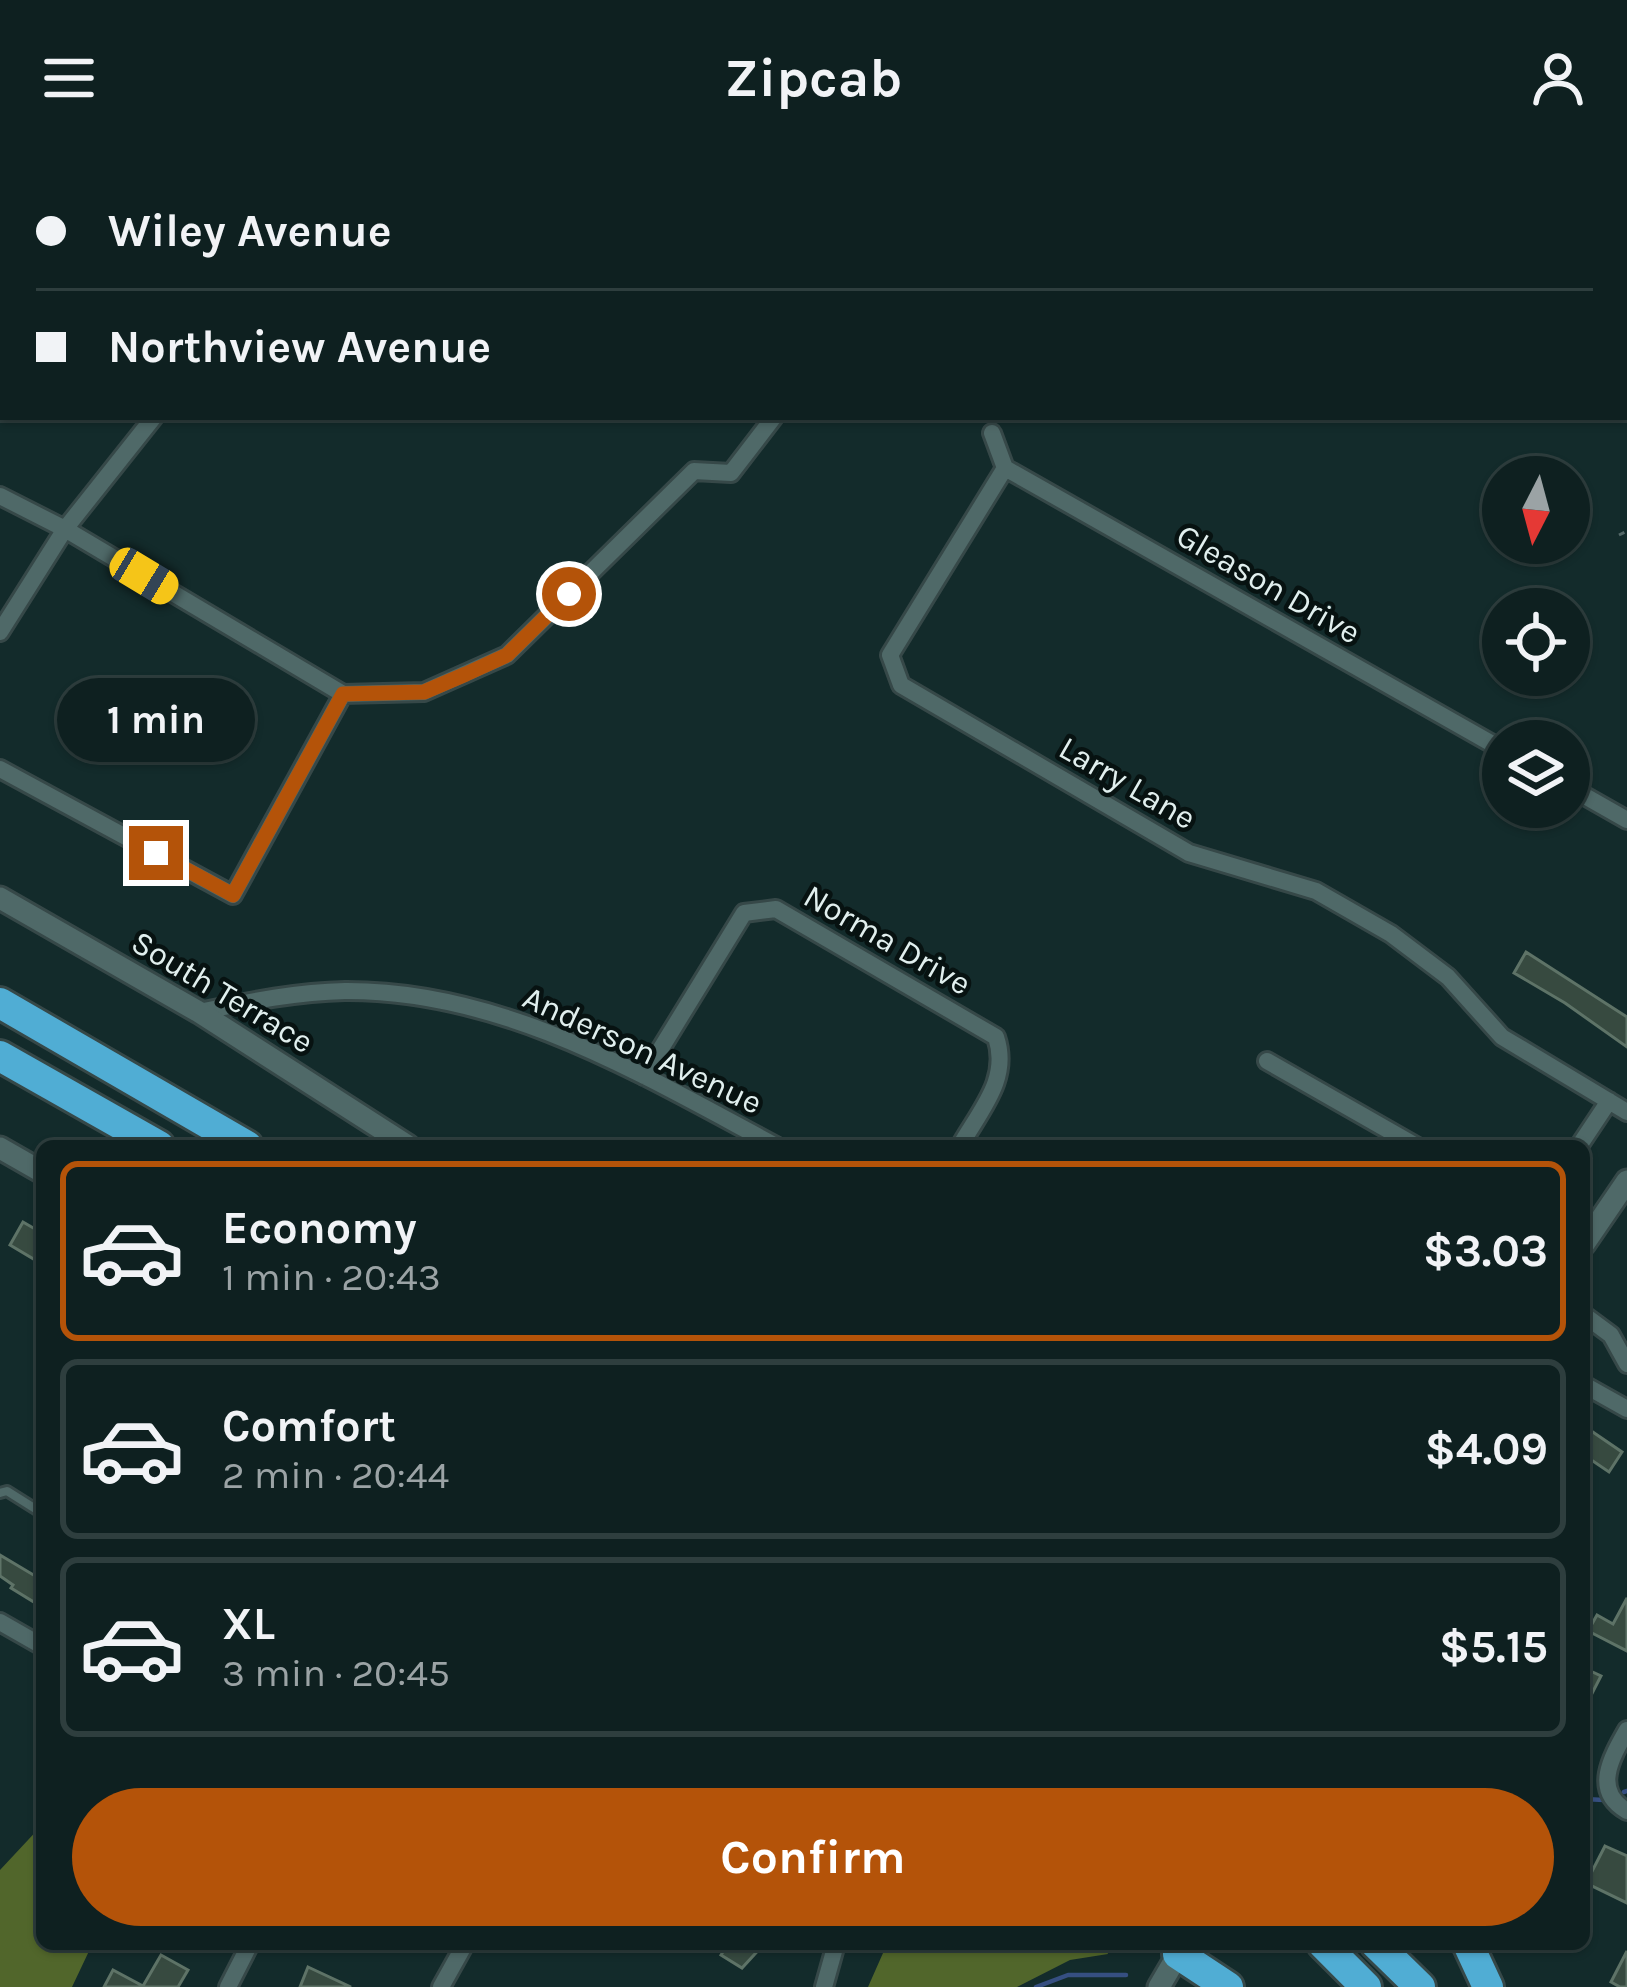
<!DOCTYPE html>
<html lang="en">
<head>
<meta charset="utf-8">
<style>
	body { margin:0; font-family:Karla,sans-serif; background:#1c2d2d; color:#f1f3f6; height:100vh; display:flex; flex-direction:column; font-size:45px; white-space:nowrap }
	* { box-sizing:border-box; margin:0 }
	p { font-size:39px; color:#9ba3a5 }
	.icon { flex:none; width:66px; height:66px; fill:none; stroke:currentColor; stroke-width:2; stroke-linecap:round; stroke-linejoin:round }
	.map { position:relative; flex:1; overflow:hidden }
	.panel { position:absolute; left:36px; top:984px; width:1554px; height:810px; display:flex; flex-direction:column; background:#0e2020; border-radius:18px; box-shadow:0 3px 9px #0004,0 0 0 3px #2e3e3e }
	.panel>* { flex:none }
	.guide { position:absolute; left:0px; top:0px; width:1629px; height:264px; box-shadow:0 3px 9px #0004,0 0 0 3px #2e3e3e; display:grid; align-content:center; height:264px; padding:0 36px; background:#0e2020 }
	.needle { width:78px; rotate:186deg }
	.buttons { position:absolute; left:1482px; top:300px; display:grid; gap:24px }
	.buttons a { display:grid; place-items:center; width:108px; height:108px; border-radius:50%; background:#0e2020; box-shadow:0 3px 9px #0004,0 0 0 3px #2e3e3e; font-size:60px }
	.end { position:absolute; width:54px; height:54px; margin:-27px; border:15px solid #b45309; background:#fff; box-shadow:0 0 0 6px #fff }
	.from { border-radius:50% }
	.bubble { position:absolute; height:84px; border-radius:42px; background:#0e2020; box-shadow:0 3px 9px #0004,0 0 0 3px #2e3e3e; font-size:39px; font-weight:700; line-height:84px; text-align:center }
	.car { position:absolute; width:36px; height:72px; margin:-36px -18px; border-radius:15px; box-shadow:0 0 9px 3px #0007; background:linear-gradient(#f5c518 24%,#345 0 40%,#f5c518 0 76%,#345 0 86%,#f5c518 0) }
	.guide b { display:flex; align-items:center; gap:42px; height:114px; font-size:45px }
	.guide b+b { border-top:3px solid #2e3e3e }
	.guide i { width:30px; height:30px; background:#f1f3f6 }
	ul { padding:21px 0 0; list-style:none }
	li { display:flex; align-items:center; gap:36px; height:180px; margin:0 24px 18px; padding:0 12px; border:6px solid #2e3e3e; border-radius:18px }
	li div { flex:1 }
	li b { display:block; font-size:45px }
	li em { font-style:normal; font-weight:700 }
	li.active { border-color:#b45309 }
	li>.icon { width:108px; height:108px; stroke-width:1.5 }
	.button { display:flex; gap:24px; margin-top:auto; padding:24px 36px }
	.button a { flex:1; height:138px; border-radius:72px; background:#b45309; color:#fff; font-size:48px; font-weight:700; line-height:138px; text-align:center }
	header { display:flex; justify-content:space-between; align-items:center; height:156px; padding:0 36px; background:#0e2020; font-size:54px; font-weight:700 }
	.map>svg:first-child { display:block }
	.forest { fill:#51662b }
	.lines { fill:none; stroke-linecap:round; stroke-linejoin:round }
	.stream { stroke:#364f81; stroke-width:4.5 }
	.building { fill:#374a40; stroke:#5e7367; stroke-width:3 }
	.lane-casing { stroke:#364848; stroke-width:14 }
	.street-casing { stroke:#364848; stroke-width:22 }
	.secondary-casing { stroke:#364848; stroke-width:27 }
	.highway-casing { stroke:#364848; stroke-width:36 }
	.path { stroke:#556969; stroke-width:3; stroke-dasharray:6 9; stroke-linecap:butt }
	.lane { stroke:#4f6968; stroke-width:8 }
	.street { stroke:#4f6968; stroke-width:16 }
	.secondary { stroke:#4f6968; stroke-width:21 }
	.highway { stroke:#50add4; stroke-width:30 }
	.route { stroke:#b45309; stroke-width:15 }
	.labels { text-anchor:middle; stroke-width:9; stroke-linejoin:round; paint-order:stroke }
	.street-label { font-size:33px; fill:#e1efee; stroke:#071211 }
</style>
</head>
<body>
<header><svg class="icon" aria-label="menu" viewBox="0 0 24 24"><path d="M4 6h16M4 12h16M4 18h16"/></svg>Zipcab<svg class="icon" aria-label="person" viewBox="0 0 24 24"><circle cx="12" cy="8" r="4"/><path d="M4 21q1-7 8-7t8 7"/></svg></header>
<div class="map">
<svg width="1627" height="1831" viewBox="0 0 1627 1831">
	<rect width="100%" height="100%" fill="#132b2b"/>
	<path class="forest" d="M42 1669V1788H91L90 1793 72 1831H0V1714Z
		M887 1788H1105L1108 1798 1070 1804 1017 1831H868Z"/>
	<g class="lines">
		<path class="stream" d="M1624 1636 1627 1635
			M1584 1643 1604 1644
			M1036 1831 1068 1819H1126"/>
	</g>
	<path class="building" d="M1526 796 1627 861V891L1565 847 1514 817Z
		M23 1066 42 1077V1108L10 1089Z
		M1584 1270 1622 1296 1609 1316 1584 1299Z
		M0 1399 42 1424V1451L11 1432 13 1429 0 1420Z
		M1627 1442V1495L1588 1475 1597 1459 1613 1468Z
		M1584 1512 1601 1520 1584 1553Z
		M1605 1690 1627 1700V1747L1586 1727Z
		M728 1788H764L742 1812 721 1799Z
		M1627 1795V1831H1620L1611 1826Z
		M161 1799 188 1814 178 1831H104L113 1814 143 1830Z
		M308 1811 351 1831H300Z"/>
	<g class="lines">
		<defs>
			<path id="lane" d="M1121 0 1122 3
				M1505 0 1509 3
				M453 3V0
				M634 3 635 0
				M1317 3 1321 0
				M1626 82 1627 83
				M0 1337 7 1335 42 1357"/>
			<path id="street" d="M956 0 958 3
				M1249 0 1251 3
				M69 3 92 0
				M0 12H3
				M992 277 1005 312 890 499 901 529 1189 697 1316 735 1391 778 1448 821 1502 881 1627 956
				M1005 312 1503 594
				M0 340 65 373 343 538 424 536 507 499 694 315 731 317 774 261
				M0 476 65 373 154 261
				M0 613 233 739 343 538
				M1569 631 1627 664
				M199 856C248 846 295 836 345 835 503 834 641 918 776 990
				M1267 905 1416 990
				M644 920 744 757 776 753 996 881C1010 923 981 953 960 990
				M1579 990 1609 945
				M1584 1159 1611 1179 1627 1208
				M1586 1230 1627 1253
				M0 1466 42 1490
				M1627 1574C1611 1602 1592 1635 1627 1655
				M228 1831 250 1788
				M441 1831 465 1788
				M824 1831 836 1788"/>
			<path id="secondary" d="M0 742 199 856 408 990
				M0 992 42 1016
				M1584 1088 1627 1025
				M1159 1831 1183 1790"/>
			<path id="highway" d="M0 847 247 990
				M0 900 159 990
				M1323 1788 1366 1831
				M1376 1788 1420 1831
				M1468 1788 1488 1831
				M1178 1798 1228 1831"/>
		</defs>
		<use href="#lane" class="lane-casing"/>
		<use href="#street" class="street-casing"/>
		<use href="#secondary" class="secondary-casing"/>
		<use href="#highway" class="highway-casing"/>
		<path class="path" d="M1619 379 1627 375"/>
		<use href="#lane" class="lane"/>
		<use href="#street" class="street"/>
		<use href="#secondary" class="secondary"/>
		<use href="#highway" class="highway"/>
	</g>
	<g class="lines">
		<path class="route" d="M156 697 233 739 343 538 424 536 466 518 507 499 569 438"/>
	</g>
	<g class="labels">
		<g class="street-label">
			<text transform="translate(1269 427) rotate(30)" y="12">Gleason Drive</text>
			<text transform="translate(1128 626) rotate(30)" y="12">Larry Lane</text>
			<text transform="translate(888 783) rotate(30)" y="12">Norma Drive</text>
			<text transform="translate(223 835) rotate(31)" y="12">South Terrace</text>
			<text transform="translate(643 893) rotate(25)" y="12">Anderson Avenue</text>
		</g>
	</g>
</svg>
<div class="buttons">
<a><svg class="needle" viewBox="-14 -14 28 28"><path d="M0-13l5 13h-10z" fill="#e53935"/><path d="M0 13l5-13h-10z" fill="#9ba3a5"/></svg></a>
<a><svg class="icon" aria-label="locate" viewBox="0 0 24 24"><circle cx="12" cy="12" r="6"/><path d="M12 2v4M12 18v4M2 12h4M18 12h4"/></svg></a>
<a><svg class="icon" aria-label="layers" viewBox="0 0 24 24"><path d="M12 4l9 5-9 5-9-5zM3 14l9 5 9-5"/></svg></a>
</div>
<i class="end from" style="left:569px;top:438px"></i>
<i class="end" style="left:156px;top:697px"></i>
<div class="bubble" style="left:57px;top:522px;width:198px">1 min</div>
<i class="car" style="left:144px;top:420px;rotate:121deg"></i>
<div class="guide">
<b><i class="from"></i>Wiley Avenue</b>
<b><i></i>Northview Avenue</b>
</div>
<section class="panel">
<ul>
<li class="active"><svg class="icon" aria-label="car" viewBox="0 0 24 24"><path d="M5 17H2v-5l4-1 3-4h7l3 4 3 1v5h-3M9 17h6M6 11h13"/><circle cx="7" cy="17" r="2"/><circle cx="17" cy="17" r="2"/></svg><div><b>Economy</b><p>1 min · 20:43</p></div><em>$3.03</em></li>
<li><svg class="icon" aria-label="car" viewBox="0 0 24 24"><path d="M5 17H2v-5l4-1 3-4h7l3 4 3 1v5h-3M9 17h6M6 11h13"/><circle cx="7" cy="17" r="2"/><circle cx="17" cy="17" r="2"/></svg><div><b>Comfort</b><p>2 min · 20:44</p></div><em>$4.09</em></li>
<li><svg class="icon" aria-label="car" viewBox="0 0 24 24"><path d="M5 17H2v-5l4-1 3-4h7l3 4 3 1v5h-3M9 17h6M6 11h13"/><circle cx="7" cy="17" r="2"/><circle cx="17" cy="17" r="2"/></svg><div><b>XL</b><p>3 min · 20:45</p></div><em>$5.15</em></li>
</ul>
<div class="button"><a>Confirm</a></div>
</section>
</div>
</body>
</html>
